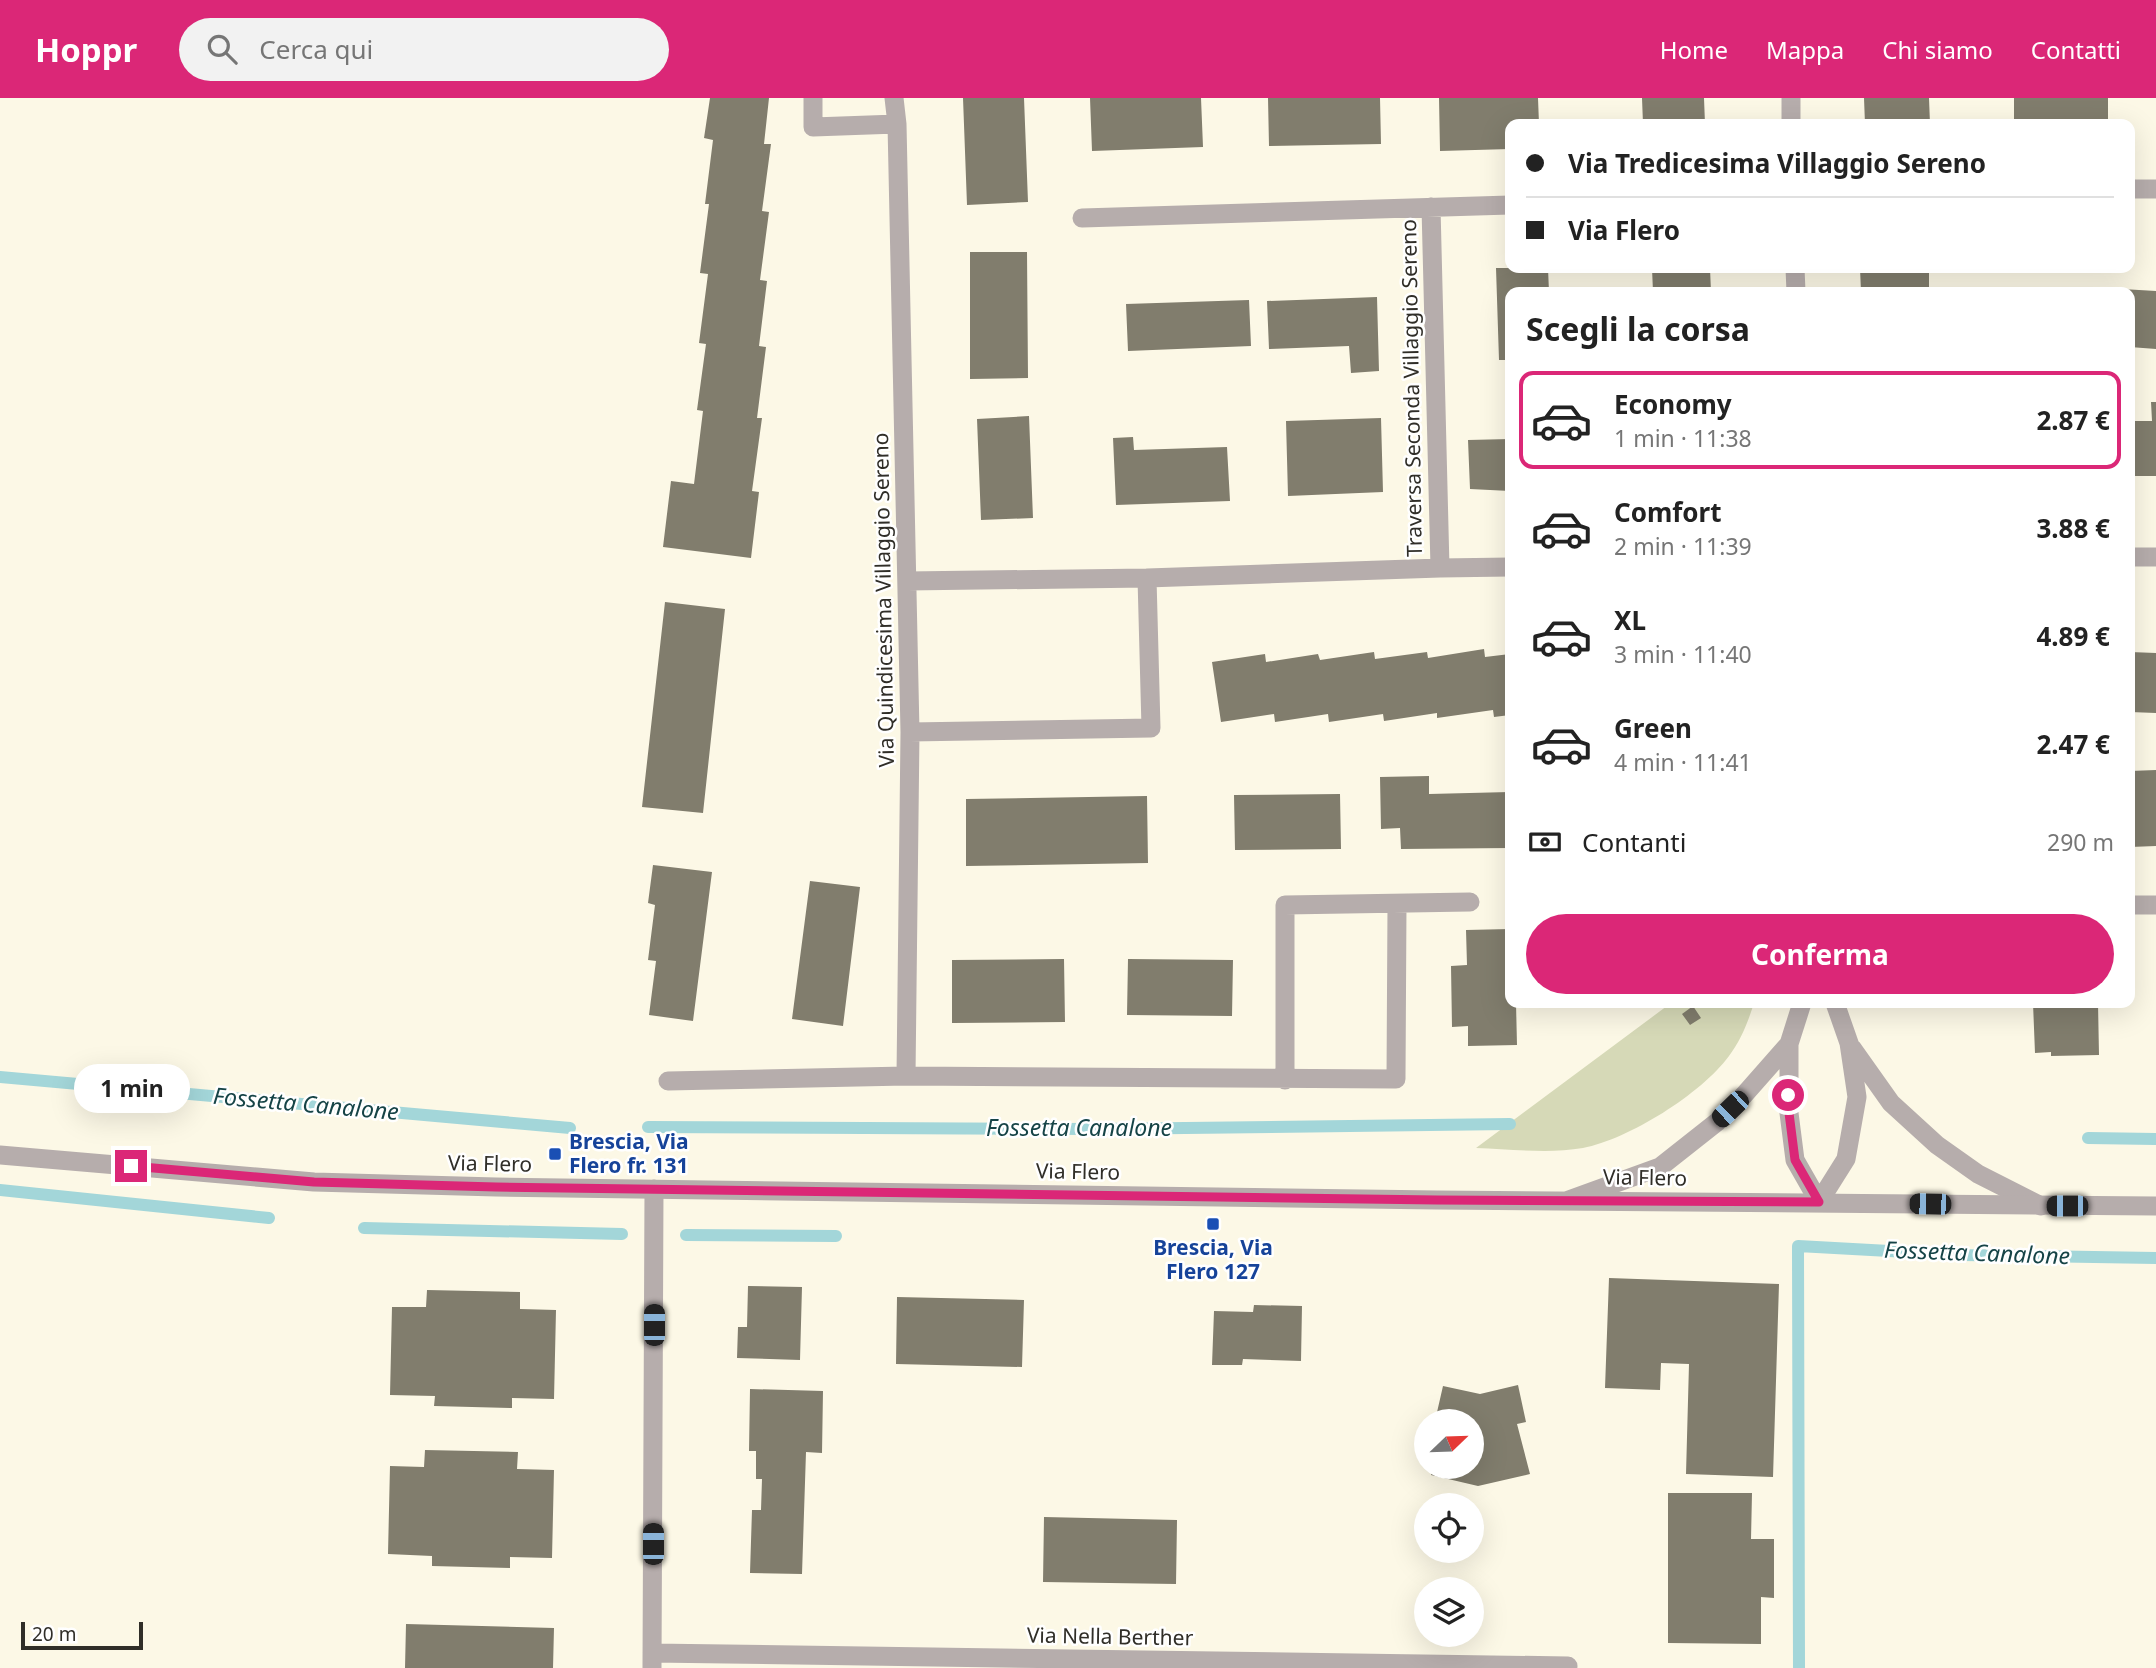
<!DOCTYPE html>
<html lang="it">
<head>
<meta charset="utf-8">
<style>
	body { margin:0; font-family:"Noto Sans",sans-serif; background:#f2f2f2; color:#222; height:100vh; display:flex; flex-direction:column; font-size:26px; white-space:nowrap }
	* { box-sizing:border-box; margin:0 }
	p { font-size:23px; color:#767676 }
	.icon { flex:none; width:38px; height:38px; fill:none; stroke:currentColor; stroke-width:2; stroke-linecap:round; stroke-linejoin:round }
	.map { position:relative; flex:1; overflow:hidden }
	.sheet { position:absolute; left:1505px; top:189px; width:630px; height:721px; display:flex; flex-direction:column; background:#fff; border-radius:14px; box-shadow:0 7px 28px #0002 }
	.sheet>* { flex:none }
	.top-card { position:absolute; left:1505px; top:21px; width:630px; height:154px; border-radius:14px; box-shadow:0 7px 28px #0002; display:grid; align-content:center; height:154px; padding:0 21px; background:#fff }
	.needle { width:46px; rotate:67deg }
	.buttons { position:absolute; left:1414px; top:1311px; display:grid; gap:14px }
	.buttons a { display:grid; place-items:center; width:70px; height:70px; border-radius:50%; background:#fff; box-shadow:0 7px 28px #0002; font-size:35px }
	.scale { position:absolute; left:21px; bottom:18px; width:122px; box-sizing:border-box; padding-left:7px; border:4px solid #302e28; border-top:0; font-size:19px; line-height:24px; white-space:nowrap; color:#302e28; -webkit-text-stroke:5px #fff; paint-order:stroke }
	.end { position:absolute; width:32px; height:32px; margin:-16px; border:9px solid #db2777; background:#fff; box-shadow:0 0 0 4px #fff }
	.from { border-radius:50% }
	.bubble { position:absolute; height:49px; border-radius:24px; background:#fff; box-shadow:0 7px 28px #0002; font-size:23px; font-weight:700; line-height:49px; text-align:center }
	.car { position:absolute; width:21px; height:42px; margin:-21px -10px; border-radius:9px; box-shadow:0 0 5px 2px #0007; background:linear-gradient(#222 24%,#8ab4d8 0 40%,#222 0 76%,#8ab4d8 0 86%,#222 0) }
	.top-card b { display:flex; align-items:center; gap:24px; height:66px; font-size:26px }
	.top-card b+b { border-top:2px solid #e0e0e0 }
	.top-card i { width:18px; height:18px; background:#222 }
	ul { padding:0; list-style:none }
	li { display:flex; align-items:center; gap:21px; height:98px; margin:0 14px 10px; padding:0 7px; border:4px solid transparent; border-radius:14px }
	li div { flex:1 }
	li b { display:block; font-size:26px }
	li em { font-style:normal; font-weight:700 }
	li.current { border-color:#db2777 }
	li>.icon { width:63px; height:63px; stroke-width:1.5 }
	h2 { padding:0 21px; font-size:32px; line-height:84px }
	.pay { display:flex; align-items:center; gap:18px; height:77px; padding:0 21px; font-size:26px }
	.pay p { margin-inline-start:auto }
	.primary-button { display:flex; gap:14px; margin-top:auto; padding:14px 21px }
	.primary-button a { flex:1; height:80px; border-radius:42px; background:#db2777; color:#fff; font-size:28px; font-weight:700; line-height:80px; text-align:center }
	header { display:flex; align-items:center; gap:42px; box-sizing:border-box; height:98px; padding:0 35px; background:#db2777; color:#fff }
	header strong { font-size:33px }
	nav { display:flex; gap:38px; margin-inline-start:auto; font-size:24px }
	.search { width:490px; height:63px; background:#f2f2f2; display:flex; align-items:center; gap:18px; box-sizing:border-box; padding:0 24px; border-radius:38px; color:#767676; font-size:26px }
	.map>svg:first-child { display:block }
	.green { fill:#d6d9b7 }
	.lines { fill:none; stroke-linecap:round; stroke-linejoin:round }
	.stream { stroke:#a3d6d9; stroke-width:12 }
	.building { fill:#817d6d }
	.minor { stroke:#b6adac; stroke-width:19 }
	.tertiary { stroke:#b6adac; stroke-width:19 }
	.route { stroke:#db2777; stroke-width:9 }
	.transit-dot { fill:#1a4fb4; stroke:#fff; stroke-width:2.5 }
	.labels { text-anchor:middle; stroke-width:5; stroke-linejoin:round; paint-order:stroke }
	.street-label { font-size:21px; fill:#302e28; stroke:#fff }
	.transit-label { font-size:21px; font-weight:bold; fill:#164399; stroke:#fff; text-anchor:start }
	.water-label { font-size:23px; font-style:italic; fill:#164447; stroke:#fff }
</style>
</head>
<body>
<header>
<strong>Hoppr</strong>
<div class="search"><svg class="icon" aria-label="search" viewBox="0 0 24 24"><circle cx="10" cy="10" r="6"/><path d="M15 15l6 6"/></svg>Cerca qui</div>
<nav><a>Home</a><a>Mappa</a><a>Chi siamo</a><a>Contatti</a></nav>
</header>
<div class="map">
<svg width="2156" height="1570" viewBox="0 0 2156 1570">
	<rect width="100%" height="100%" fill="#fcf8e6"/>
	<path class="green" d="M1671 905H1754C1748 924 1741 942 1729 958 1701 996 1629 1041 1583 1050 1548 1056 1511 1051 1476 1050Z"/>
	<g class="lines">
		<path class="stream" d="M0 979 570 1030
			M648 1029 1099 1031 1510 1026
			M2088 1040 2156 1041
			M0 1092 269 1120
			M364 1130 622 1136
			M686 1137 836 1138
			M1799 1570 1798 1148 1962 1157 2156 1160"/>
	</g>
	<path class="building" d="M710 0H769L764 46H771L762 113 769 114 760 182 767 183 759 248 766 249 757 320H762L752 393 759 394 751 460 663 449 671 383 694 386 703 313 697 312 706 246 699 245 708 176 700 175 709 106H705L713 42 704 40Z
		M963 0H1024L1028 104 967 107Z
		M1090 0H1201L1203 49 1092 53Z
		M1268 0H1380L1381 46 1269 48Z
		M1439 0H1538L1539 26H1510V51L1440 53Z
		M1642 0H1704L1705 26H1643Z
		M1864 0H1929L1930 26H1865Z
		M2014 0H2108V26H2014Z
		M970 154H1027L1028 280 970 281Z
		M1496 170H1548L1549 194H1510V262H1499Z
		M1652 170H1710L1711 194H1653Z
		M1860 170H1929V194H1861Z
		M2122 191 2156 193V251L2130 249V194H2121Z
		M1377 199 1379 273 1351 275 1349 248 1269 251 1267 203Z
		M1249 202 1251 248 1128 253 1126 206Z
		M2151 304H2156V378H2130V323H2152Z
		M1029 318 1033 420 981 422 977 321Z
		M1381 320 1383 394 1288 398 1286 323Z
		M1133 339 1134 352 1227 349 1230 403 1116 407 1113 340Z
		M1510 341V393L1470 391 1468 342Z
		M665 504 725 511 703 715 642 709Z
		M1484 551 1485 559 1510 556V617L1494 619 1493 612 1437 620V615L1384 623 1383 616 1329 624 1328 616 1275 624 1274 616 1221 624 1212 564 1265 556 1266 564 1318 556 1320 562 1374 554 1375 561 1427 554 1428 560Z
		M2130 554 2156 555V615L2130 614Z
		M2156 672V748L2130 749V673Z
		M1429 678V696L1510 694V750L1401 751 1400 730 1381 731 1380 679Z
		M1340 696 1341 751 1235 752 1234 697Z
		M1147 698 1148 765 966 768V701Z
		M653 767 712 774 693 923 649 917 656 863 648 862 655 807 648 805Z
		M810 783 860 789 843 928 792 921Z
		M1510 831V905H1516L1517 947 1468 948V928L1452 929 1451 868 1467 867 1466 832Z
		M1064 861 1065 924 952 925V862Z
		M1128 861 1233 862 1232 918 1127 917Z
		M2033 905H2098L2099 957 2051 958V954L2035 955Z
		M1693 908 1701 920 1690 927 1682 916Z
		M1609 1180 1779 1186 1773 1379 1686 1376 1689 1266 1661 1265 1660 1292 1605 1290Z
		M748 1188 802 1189 800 1262 737 1260 738 1229H747Z
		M427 1192 520 1194V1211L556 1212 554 1301 512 1300V1310L434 1308 435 1298 390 1297 392 1209H426Z
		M897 1199 1024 1202 1022 1269 896 1266Z
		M1254 1207 1302 1208 1301 1263 1243 1261 1242 1267H1212L1214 1213 1253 1214Z
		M1518 1287 1526 1324 1517 1326 1530 1376 1478 1388 1431 1377 1433 1368H1472V1323H1435L1443 1288 1480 1296Z
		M750 1291 823 1293 822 1355 806 1354 802 1476 750 1475 752 1412H761L762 1381H756V1353H749Z
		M425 1352 518 1354 517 1371 554 1372 552 1460 510 1459V1470L432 1468V1458L388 1456 390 1368 424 1369Z
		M1668 1395H1752L1751 1441H1774V1500L1761 1499V1546L1668 1545Z
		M1044 1419 1177 1422 1176 1486 1043 1484Z
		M406 1526 554 1530 553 1570H405Z"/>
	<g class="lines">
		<path class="minor" d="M813 0V29L897 26
			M894 0 897 26 910 634 906 978
			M1791 0V26
			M2130 91H2156
			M1431 109 1440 470
			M1082 120 1510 107
			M1795 170 1796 194
			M2130 459H2156
			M907 483 1147 480 1440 470 1510 469
			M910 634 1151 630 1147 480
			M2130 807H2156
			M1802 905 1789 946V1015L1795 1062 1819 1104 1846 1061 1857 999 1849 945 1835 905
			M1852 950 1891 1005 1937 1047 1978 1076 2041 1108
			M1285 982V807L1470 804
			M668 983 906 978 1396 981 1397 807
			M1569 1102 1660 1069 1717 1024 1744 997 1789 946
			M652 1555 1568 1568
			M652 1570 654 1091"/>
		<path class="tertiary" d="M0 1057 314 1084 496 1089 1437 1102 2156 1108"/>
	</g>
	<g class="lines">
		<path class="route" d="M131 1068 314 1084 496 1089 1437 1102 1819 1104 1795 1062 1789 1015 1788 997"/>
	</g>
	<g class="transit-dot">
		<rect x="548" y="1049" width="14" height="14" rx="3.5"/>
		<rect x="1206" y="1119" width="14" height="14" rx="3.5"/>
	</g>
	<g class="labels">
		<g class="street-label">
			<text transform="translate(1412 290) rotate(-91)" y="7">Traversa Seconda Villaggio Sereno</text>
			<text transform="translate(884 502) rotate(-91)" y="7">Via Quindicesima Villaggio Sereno</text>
			<text transform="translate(490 1066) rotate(1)" y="7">Via Flero</text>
			<text transform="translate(1078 1074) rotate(1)" y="7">Via Flero</text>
			<text transform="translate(1645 1080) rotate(1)" y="7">Via Flero</text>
			<text transform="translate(1110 1539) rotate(1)" y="7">Via Nella Berther</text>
		</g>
		<g class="transit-label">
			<text x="569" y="1051">Brescia, Via<tspan x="569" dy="24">Flero fr. 131</tspan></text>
			<text x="1213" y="1157" text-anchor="middle">Brescia, Via<tspan x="1213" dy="24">Flero 127</tspan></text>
		</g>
		<g class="water-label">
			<text transform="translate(306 1006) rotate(5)" y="8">Fossetta Canalone</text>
			<text x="1079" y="1038">Fossetta Canalone</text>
			<text transform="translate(1977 1155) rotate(2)" y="8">Fossetta Canalone</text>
		</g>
	</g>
</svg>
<div class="buttons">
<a><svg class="needle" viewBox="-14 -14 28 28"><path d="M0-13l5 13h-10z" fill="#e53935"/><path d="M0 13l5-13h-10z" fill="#767676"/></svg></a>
<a><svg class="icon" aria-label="locate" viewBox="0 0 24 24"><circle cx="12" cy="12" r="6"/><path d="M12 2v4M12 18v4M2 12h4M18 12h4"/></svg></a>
<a><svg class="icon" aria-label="layers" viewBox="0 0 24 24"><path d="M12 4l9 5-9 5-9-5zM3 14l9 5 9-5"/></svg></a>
</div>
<div class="scale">20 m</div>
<i class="end from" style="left:1788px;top:997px"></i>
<i class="end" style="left:131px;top:1068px"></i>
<div class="bubble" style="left:74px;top:966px;width:116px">1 min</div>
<i class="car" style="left:1730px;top:1011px;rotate:226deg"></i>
<i class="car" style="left:1930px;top:1106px;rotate:271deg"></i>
<i class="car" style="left:2067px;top:1108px;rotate:270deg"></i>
<i class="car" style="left:654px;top:1227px;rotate:0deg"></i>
<i class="car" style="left:653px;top:1446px;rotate:0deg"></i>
<div class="top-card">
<b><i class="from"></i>Via Tredicesima Villaggio Sereno</b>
<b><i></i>Via Flero</b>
</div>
<section class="sheet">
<h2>Scegli la corsa</h2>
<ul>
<li class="current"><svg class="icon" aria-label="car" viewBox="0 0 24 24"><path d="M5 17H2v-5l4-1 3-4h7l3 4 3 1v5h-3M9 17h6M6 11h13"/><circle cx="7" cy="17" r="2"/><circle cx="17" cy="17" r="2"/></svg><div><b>Economy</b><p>1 min · 11:38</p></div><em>2.87 €</em></li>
<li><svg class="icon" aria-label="car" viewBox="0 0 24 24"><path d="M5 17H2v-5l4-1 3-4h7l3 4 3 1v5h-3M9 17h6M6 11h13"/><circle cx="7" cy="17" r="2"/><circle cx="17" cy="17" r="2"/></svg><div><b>Comfort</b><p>2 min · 11:39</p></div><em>3.88 €</em></li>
<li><svg class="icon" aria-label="car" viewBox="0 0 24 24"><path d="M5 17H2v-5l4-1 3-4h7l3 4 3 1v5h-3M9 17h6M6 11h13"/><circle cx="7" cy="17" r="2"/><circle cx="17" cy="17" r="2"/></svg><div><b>XL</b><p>3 min · 11:40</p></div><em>4.89 €</em></li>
<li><svg class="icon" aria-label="car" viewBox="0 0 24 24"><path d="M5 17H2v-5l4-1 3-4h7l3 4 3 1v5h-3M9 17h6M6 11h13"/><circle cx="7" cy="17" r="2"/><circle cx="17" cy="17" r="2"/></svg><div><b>Green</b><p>4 min · 11:41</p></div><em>2.47 €</em></li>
</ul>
<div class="pay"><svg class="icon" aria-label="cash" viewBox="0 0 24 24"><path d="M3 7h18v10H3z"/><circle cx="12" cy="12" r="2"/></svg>Contanti<p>290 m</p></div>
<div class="primary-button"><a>Conferma</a></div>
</section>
</div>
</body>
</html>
